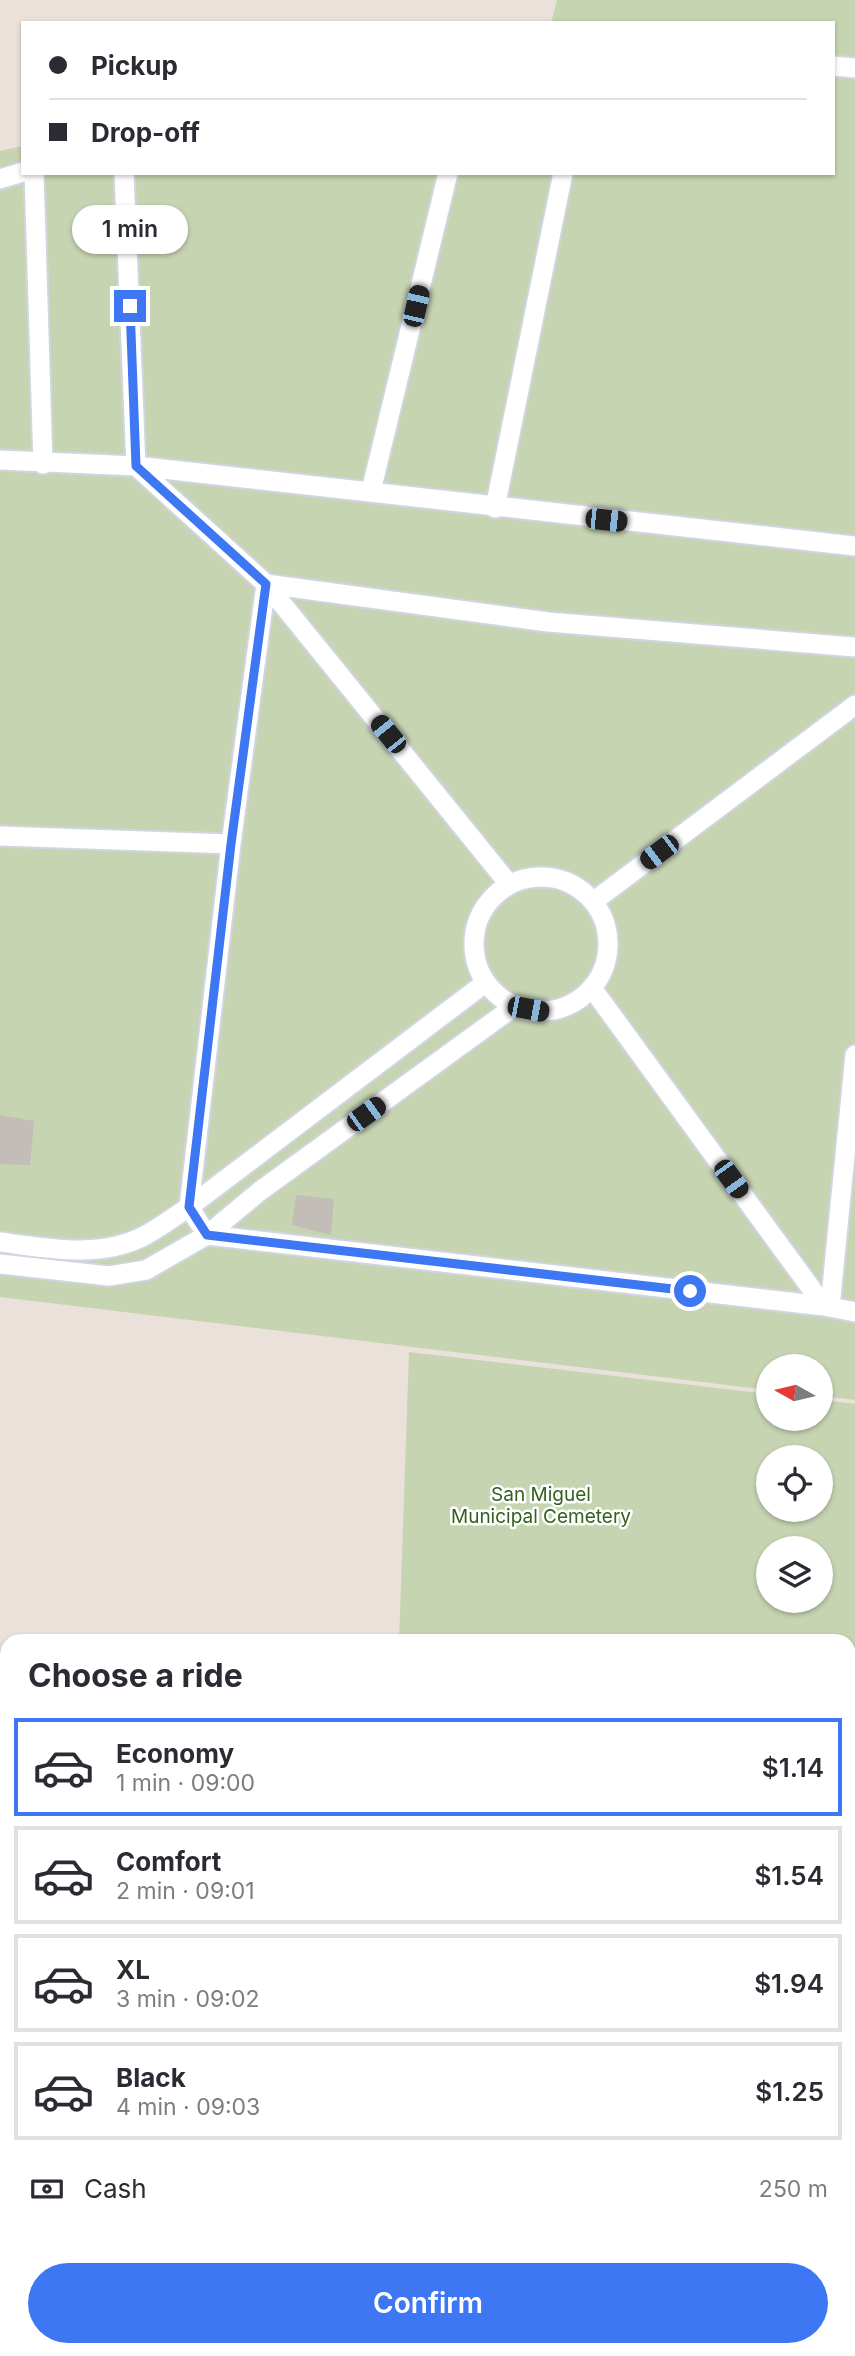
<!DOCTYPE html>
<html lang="en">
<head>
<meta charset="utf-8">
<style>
	body { margin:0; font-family:Inter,sans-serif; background:#f7f7f7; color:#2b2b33; height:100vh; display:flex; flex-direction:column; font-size:26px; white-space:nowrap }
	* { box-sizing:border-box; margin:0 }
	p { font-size:23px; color:#7c7c81 }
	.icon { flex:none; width:38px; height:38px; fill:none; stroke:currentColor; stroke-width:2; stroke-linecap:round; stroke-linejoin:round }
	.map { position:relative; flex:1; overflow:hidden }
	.side { position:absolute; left:0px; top:1634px; width:856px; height:723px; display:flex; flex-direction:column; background:#fff; border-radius:21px 21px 0 0; box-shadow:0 2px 5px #0004 }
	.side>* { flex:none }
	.banner { position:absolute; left:21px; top:21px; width:814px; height:154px; border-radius:0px; box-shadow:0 2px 5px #0004; display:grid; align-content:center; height:154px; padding:0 28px; background:#fff }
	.needle { width:46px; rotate:278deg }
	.buttons { position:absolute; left:756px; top:1354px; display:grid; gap:14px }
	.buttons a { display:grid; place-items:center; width:77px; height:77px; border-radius:50%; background:#fff; box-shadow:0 2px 5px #0004; font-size:35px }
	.end { position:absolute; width:32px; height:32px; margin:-16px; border:9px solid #3e77f4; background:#fff; box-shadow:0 0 0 4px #fff }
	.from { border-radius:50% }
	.bubble { position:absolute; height:49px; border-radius:24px; background:#fff; box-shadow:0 2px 5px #0004; font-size:23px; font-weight:600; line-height:49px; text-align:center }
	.car { position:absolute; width:21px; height:42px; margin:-21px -10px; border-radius:9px; box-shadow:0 0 5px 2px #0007; background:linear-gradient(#222 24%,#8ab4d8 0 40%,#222 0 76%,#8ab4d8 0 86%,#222 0) }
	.banner b { display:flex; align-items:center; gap:24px; height:66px; font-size:26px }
	.banner b+b { border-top:2px solid #e1e1e2 }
	.banner i { width:18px; height:18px; background:#2b2b33 }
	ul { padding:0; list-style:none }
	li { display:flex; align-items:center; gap:21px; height:98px; margin:0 14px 10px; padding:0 14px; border:4px solid #e1e1e2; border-radius:0px }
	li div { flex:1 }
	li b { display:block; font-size:26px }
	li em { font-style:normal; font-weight:600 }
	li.selected { border-color:#3e77f4 }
	li>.icon { width:63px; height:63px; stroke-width:1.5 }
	h2 { padding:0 28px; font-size:32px; line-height:84px }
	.pay { display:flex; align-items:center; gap:18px; height:77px; padding:0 28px; font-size:26px }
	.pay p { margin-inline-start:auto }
	.button { display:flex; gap:14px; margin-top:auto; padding:14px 28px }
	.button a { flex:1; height:80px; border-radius:42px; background:#3e77f4; color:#fff; font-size:28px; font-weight:600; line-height:80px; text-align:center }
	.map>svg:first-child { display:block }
	.cemetery { fill:#c7d4b2; fill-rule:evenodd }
	.building { fill:#c2bdb6 }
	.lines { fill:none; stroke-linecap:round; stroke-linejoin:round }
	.lane-casing { stroke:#d0d5e1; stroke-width:23 }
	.street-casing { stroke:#d0d5e1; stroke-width:42 }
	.secondary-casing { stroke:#d0d5e1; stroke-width:42 }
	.lane { stroke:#fff; stroke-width:19 }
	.street { stroke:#fff; stroke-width:38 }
	.secondary { stroke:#fff; stroke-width:38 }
	.route { stroke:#3e77f4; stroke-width:9 }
	.labels { text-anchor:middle; stroke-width:5; stroke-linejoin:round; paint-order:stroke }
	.park-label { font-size:19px; fill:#33621c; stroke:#fff }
</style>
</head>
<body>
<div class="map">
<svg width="855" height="2356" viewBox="0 0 855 2356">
	<rect width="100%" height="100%" fill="#eae1da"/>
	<path class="cemetery" d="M557 0H855V1400L821 1396V1367H768V1390L0 1297V151L23 146V173H833V23H551Z
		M409 1352 768 1394V1419H821V1400L855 1404V1738H849V1642H399ZM768 1458H821V1510H768ZM768 1549H821V1601H768Z
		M849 1782H855V2356H0V1901H7V2350H849Z"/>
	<path class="building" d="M0 1115 34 1121 30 1165 0 1164Z
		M296 1195 334 1199 331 1235 292 1225Z"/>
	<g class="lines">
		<defs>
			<path id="lane" d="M833 66 855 68
				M34 173 43 464
				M124 173 136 466 266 584 509 884
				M0 179 23 172
				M0 460 136 466 855 546
				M371 491 448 173
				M495 508 563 173
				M855 647 548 622 266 584 231 844 189 1207 207 1235 824 1306 855 1312
				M0 836 231 844
				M474 944a67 67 0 1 1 134 0a67 67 0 1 1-134 0Z
				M594 901 855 705
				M592 988 824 1306
				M0 1242C46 1248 100 1259 144 1236 159 1228 174 1217 189 1207L485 983
				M0 1264 109 1276 146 1270 207 1235 260 1191 515 1006
				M830 1307 855 1055
				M849 2144 855 2145
				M849 2300H855"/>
			<path id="street" d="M0 1896H7"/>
			<path id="secondary" d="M0 1702 7 1703
				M849 1757H855"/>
		</defs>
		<use href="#lane" class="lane-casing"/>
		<use href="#street" class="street-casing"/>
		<use href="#secondary" class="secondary-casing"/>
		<use href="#lane" class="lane"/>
		<use href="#street" class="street"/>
		<use href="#secondary" class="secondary"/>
	</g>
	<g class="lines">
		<path class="route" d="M130 306 136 466 266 584 231 844 189 1207 207 1235 690 1291"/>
	</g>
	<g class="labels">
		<g class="park-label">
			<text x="541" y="1501">San Miguel<tspan x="541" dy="22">Municipal Cemetery</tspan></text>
		</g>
	</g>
</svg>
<div class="buttons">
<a><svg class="needle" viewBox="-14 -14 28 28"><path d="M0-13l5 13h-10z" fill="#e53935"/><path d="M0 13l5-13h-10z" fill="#7c7c81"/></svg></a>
<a><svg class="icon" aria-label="locate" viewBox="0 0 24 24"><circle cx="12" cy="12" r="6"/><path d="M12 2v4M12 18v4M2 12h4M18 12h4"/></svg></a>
<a><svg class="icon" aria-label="layers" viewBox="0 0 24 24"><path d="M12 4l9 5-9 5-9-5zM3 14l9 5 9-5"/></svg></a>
</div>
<i class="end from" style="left:690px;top:1291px"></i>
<i class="end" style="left:130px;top:306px"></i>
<div class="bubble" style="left:72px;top:205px;width:116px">1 min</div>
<i class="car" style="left:416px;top:306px;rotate:13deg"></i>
<i class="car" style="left:606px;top:520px;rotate:96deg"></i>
<i class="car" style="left:388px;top:734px;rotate:321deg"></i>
<i class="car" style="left:659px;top:852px;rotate:233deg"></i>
<i class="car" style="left:528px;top:1009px;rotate:101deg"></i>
<i class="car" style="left:366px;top:1114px;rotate:54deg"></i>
<i class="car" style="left:731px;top:1179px;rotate:144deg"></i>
<div class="banner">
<b><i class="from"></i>Pickup</b>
<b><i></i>Drop-off</b>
</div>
<section class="side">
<h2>Choose a ride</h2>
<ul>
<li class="selected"><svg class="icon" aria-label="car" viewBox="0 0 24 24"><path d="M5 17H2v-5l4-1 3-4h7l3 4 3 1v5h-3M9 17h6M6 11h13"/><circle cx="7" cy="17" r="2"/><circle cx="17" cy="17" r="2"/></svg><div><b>Economy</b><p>1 min · 09:00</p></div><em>$1.14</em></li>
<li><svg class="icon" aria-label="car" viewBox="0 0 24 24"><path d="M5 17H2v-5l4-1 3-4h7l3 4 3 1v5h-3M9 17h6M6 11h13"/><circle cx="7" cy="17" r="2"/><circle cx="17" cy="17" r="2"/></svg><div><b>Comfort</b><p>2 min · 09:01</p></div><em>$1.54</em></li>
<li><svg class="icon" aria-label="car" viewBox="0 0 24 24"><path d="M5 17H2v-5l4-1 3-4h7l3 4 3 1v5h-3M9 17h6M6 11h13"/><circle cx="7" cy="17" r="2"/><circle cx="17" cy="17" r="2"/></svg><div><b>XL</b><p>3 min · 09:02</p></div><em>$1.94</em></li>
<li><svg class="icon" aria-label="car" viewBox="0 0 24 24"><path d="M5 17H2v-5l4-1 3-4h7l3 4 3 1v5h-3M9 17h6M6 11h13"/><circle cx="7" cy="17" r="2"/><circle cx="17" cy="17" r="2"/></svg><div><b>Black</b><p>4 min · 09:03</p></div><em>$1.25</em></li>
</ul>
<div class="pay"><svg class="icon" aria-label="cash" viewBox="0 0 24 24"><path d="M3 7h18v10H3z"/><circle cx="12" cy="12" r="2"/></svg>Cash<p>250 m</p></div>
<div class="button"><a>Confirm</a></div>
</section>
</div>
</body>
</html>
